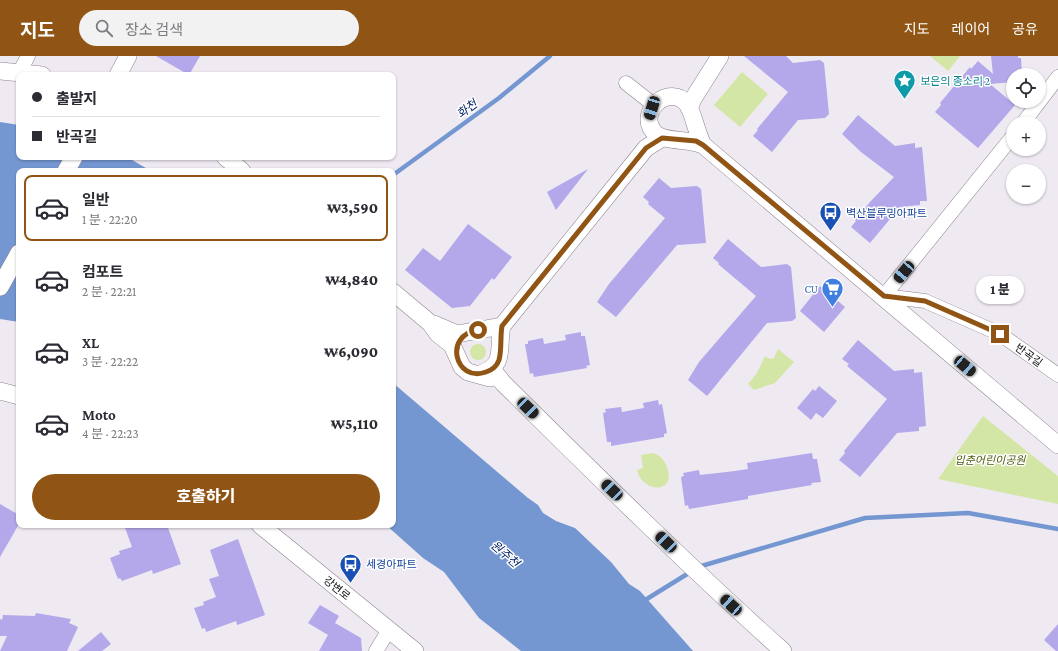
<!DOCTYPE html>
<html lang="ko">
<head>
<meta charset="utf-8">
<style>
	body { margin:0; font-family:"Crimson Pro","Noto Sans KR",serif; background:#f2f2f3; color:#2b2b33; height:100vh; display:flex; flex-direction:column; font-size:15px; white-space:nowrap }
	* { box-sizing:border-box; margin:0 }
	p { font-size:13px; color:#7c7c81 }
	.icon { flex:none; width:22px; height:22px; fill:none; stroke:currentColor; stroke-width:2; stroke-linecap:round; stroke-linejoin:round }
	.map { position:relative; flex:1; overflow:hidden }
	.sheet { position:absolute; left:16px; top:112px; width:380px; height:360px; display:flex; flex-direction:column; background:#fff; border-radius:8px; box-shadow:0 1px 3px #0004 }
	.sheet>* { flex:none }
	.guide { position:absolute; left:16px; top:16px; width:380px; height:88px; border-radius:8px; box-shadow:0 1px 3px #0004; display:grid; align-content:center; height:88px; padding:0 16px; background:#fff }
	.fabs { position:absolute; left:1006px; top:12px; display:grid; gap:8px }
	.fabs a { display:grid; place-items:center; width:40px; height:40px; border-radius:50%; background:#fff; box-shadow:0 1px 3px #0004; font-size:20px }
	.end { position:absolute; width:18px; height:18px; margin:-9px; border:5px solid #905514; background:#fff; box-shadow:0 0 0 2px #fff }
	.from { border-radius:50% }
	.bubble { position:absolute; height:28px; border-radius:14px; background:#fff; box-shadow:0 1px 3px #0004; font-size:13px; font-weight:800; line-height:28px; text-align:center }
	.car { position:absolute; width:12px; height:24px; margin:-12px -6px; border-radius:5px; box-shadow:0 0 3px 1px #0007; background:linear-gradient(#222 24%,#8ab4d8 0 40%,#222 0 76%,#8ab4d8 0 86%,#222 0) }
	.guide b { display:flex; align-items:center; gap:14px; height:38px; font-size:15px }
	.guide b+b { border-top:1px solid #e1e1e2 }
	.guide i { width:10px; height:10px; background:#2b2b33 }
	ul { padding:7px 0 0; list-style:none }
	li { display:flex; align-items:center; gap:12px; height:66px; margin:0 8px 6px; padding:0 8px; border:2px solid transparent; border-radius:8px }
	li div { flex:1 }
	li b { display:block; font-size:15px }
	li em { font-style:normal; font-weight:800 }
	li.on { border-color:#905514 }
	li>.icon { width:36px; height:36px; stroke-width:1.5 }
	.button { display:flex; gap:8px; margin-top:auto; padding:8px 16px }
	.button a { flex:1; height:46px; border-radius:24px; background:#905514; color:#fff; font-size:16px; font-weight:800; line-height:46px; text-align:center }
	header { display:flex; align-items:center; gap:24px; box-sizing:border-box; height:56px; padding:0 20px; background:#905514; color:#fff }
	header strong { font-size:19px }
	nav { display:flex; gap:22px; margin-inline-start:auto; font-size:14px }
	.search { width:280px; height:36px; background:#f2f2f3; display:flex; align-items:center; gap:10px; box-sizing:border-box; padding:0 14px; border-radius:22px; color:#7c7c81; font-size:15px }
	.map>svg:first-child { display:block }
	.green { fill:#d4e6a5 }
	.water { fill:#7497d2 }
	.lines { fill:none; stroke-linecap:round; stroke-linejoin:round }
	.stream { stroke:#7497d2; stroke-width:4.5 }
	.building { fill:#b4a7ea }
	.minor-casing { stroke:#8b858e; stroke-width:15 }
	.tertiary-casing { stroke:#8b858e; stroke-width:18 }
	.minor { stroke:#fff; stroke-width:14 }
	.tertiary { stroke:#fff; stroke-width:17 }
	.route { stroke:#905514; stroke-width:5 }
	.labels { text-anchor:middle; stroke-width:3; stroke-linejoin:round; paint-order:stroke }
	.culture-label { font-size:11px; fill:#0d838f; stroke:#fff; text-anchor:start }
	.transit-label { font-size:11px; fill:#164399; stroke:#fff; text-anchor:start }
	.shop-label { font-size:11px; fill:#366cbe; stroke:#fff; text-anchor:end }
	.street-label { font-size:11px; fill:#121013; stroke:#fff }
	.park-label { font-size:11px; font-style:italic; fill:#4e5e10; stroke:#fff }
	.water-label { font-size:12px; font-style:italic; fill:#002265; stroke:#fff }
</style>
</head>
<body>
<header>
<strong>지도</strong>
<div class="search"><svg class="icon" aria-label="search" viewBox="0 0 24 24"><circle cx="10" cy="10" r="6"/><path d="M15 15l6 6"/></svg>장소 검색</div>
<nav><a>지도</a><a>레이어</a><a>공유</a></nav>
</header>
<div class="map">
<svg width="1058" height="595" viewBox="0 0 1058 595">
	<rect width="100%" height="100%" fill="#efe9f2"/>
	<path class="green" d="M930 0H960L948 15Z
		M742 16 768 38 740 71 714 49Z
		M470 296a8 8 0 1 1 16 0a8 8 0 1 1-16 0Z
		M778 293 794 306 775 327 754 334 748 328 757 317 765 300 770 303 774 302Z
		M983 360 1058 420V448L938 423Z
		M653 397C659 399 664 403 666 409 679 437 643 439 637 414L643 412 641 399Z"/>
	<path class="water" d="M0 66 19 69V101H127L151 115H19V266L0 263Z
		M393 327 528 442 538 449 543 457 556 465 575 472 611 506 629 528 640 535 693 595H521L479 562 444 516 423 502 386 469H393Z"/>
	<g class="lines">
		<path class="stream" d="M393 119 499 42 550 0
			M698 511 865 462 968 457 1058 473
			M642 546 692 515"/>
	</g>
	<path class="building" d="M156 0H200L189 19Z
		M744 0H786L793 7 820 4 824 7 829 58 825 62 798 64 772 96 753 80 758 74 757 73 788 36Z
		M991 0H1018V2H1021L1022 19H1013V26L990 28 1015 49 978 92 935 56 941 49 940 47 970 11 971 13 978 5 993 18Z
		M858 59 895 90 915 87V92L922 91 927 145H920V149L900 151 870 187 851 171 856 165 855 164 870 146 894 121 861 96 842 78Z
		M588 113 556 154 547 136Z
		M659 122 671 132 697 130 701 133 706 187 677 189 616 261 597 246 609 228 665 162 648 148 649 146 643 141Z
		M468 168 512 201 494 224 492 222 470 250 452 252 405 214 423 192 440 205Z
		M728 183 761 211 787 208 791 211 796 262 792 265 767 267 707 340 688 324 699 306 756 240 718 208 719 207 713 202Z
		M820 230 845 251 824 276 800 255Z
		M581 276V280H585L590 309 586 310 587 312 534 321 533 317 530 318 525 288H528V285L543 282 544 288 566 284 565 279Z
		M858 284 894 315 914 313V317L922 316 926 370 919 371V375L897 377 860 421 839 404 845 397 844 395 887 343 847 310 849 308 842 303Z
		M819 330 837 345 823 362 816 357 811 364 797 352 813 333 815 335Z
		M658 344 659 349 662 348 667 377 664 378V381L611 390V386H607L603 357 606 356 605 353 621 351 622 356 644 352 643 347Z
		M812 397 813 403H817L821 426 811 427 812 429 748 440V443L689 453 688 449 685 450 681 421 684 420 683 417 699 414 700 419 735 415 748 413 747 407Z
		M0 448 19 459V468L0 501Z
		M124 469H167L181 508 153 518 152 514 122 525 120 522 118 523 110 502 120 498 119 495 132 491Z
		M238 483 265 559 237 569 236 565 206 576 205 572 202 573 194 552 204 549 203 546 216 541 209 523 219 520 210 494Z
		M320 549 339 560 335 567 361 582 362 595H319L328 579 308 567Z
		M36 557 71 563 69 567 78 571 67 595H0L7 580H0V563L2 564 3 559 35 560Z
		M1058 568V595H1056L1044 584Z
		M101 576 111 588 102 595H78Z"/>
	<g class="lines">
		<defs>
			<path id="minor" d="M19 17 28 0
				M626 27 654 49
				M1023 67 1058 21
				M884 240 1013 80
				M884 240 925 245 1000 278 1058 319
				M376 595 389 574"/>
			<path id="tertiary" d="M0 15 42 19
				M118 19 128 0
				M689 52 693 43 720 0
				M703 89C697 78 693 57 688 49 669 25 634 58 656 78 665 86 690 83 703 89L1058 389
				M225 101 242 115
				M66 115 74 101
				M0 231 19 197
				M393 236 430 267 438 278 452 289 462 311 468 316 490 322
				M434 268 457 278 502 270
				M492 313 503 327C595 418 687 509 783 595
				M480 318C507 309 497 292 502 270L646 92 662 82
				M0 335 19 340
				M260 469 415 595"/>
		</defs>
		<use href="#minor" class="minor-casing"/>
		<use href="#tertiary" class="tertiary-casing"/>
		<use href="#minor" class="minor"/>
		<use href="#tertiary" class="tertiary"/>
	</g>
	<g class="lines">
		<path class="route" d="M478 274C443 279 455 327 486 316 492 314 497 310 499 304 502 293 500 281 502 270L646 92 662 82 696 85 703 89 884 240 925 245 1000 278"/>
	</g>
	<defs>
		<symbol id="sight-pin" viewBox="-11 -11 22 30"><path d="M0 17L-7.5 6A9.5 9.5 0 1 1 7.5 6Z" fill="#0f9aa8" stroke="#fff"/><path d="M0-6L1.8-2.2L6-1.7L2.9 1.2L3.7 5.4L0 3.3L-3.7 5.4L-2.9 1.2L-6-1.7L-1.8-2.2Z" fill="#fff"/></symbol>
		<symbol id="bus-pin" viewBox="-11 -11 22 30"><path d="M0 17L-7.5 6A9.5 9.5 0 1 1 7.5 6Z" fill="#1a4fb4" stroke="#fff"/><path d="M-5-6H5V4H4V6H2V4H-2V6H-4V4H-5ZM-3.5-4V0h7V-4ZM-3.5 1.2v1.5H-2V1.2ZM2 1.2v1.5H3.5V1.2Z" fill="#fff"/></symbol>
		<symbol id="supermarket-pin" viewBox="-11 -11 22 30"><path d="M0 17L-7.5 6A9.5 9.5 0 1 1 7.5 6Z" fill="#3f7fe0" stroke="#fff"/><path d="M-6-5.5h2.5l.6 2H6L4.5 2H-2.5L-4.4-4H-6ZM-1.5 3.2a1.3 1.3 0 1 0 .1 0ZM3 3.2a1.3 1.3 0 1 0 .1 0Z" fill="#fff"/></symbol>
	</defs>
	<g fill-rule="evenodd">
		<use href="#sight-pin" x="892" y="12" width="25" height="34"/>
		<use href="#bus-pin" x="818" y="144" width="25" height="34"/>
		<use href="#supermarket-pin" x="820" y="220" width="25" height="34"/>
		<use href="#bus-pin" x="338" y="496" width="25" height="34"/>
	</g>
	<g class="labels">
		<g class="culture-label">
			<text x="920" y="29">보은의 종소리 2</text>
		</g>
		<g class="transit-label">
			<text x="846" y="161">벽산블루밍아파트</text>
			<text x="366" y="512">세경아파트</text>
		</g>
		<g class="shop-label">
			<text x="818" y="237">CU</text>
		</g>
		<g class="street-label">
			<text transform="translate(1029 299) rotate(36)" y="4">반곡길</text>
			<text transform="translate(337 532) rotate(39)" y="4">강변로</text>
		</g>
		<g class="park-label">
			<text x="990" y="408">입춘어린이공원</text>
		</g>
		<g class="water-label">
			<text transform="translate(467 53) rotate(-36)" y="4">화천</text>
			<text transform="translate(505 498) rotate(41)" y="4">원주천</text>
		</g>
	</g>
</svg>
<div class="fabs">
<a><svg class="icon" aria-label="locate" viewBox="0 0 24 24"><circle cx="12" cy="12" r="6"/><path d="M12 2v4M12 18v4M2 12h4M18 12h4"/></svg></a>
<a>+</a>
<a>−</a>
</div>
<i class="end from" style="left:478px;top:274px"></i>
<i class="end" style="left:1000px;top:278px"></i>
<div class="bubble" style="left:976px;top:220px;width:48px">1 분</div>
<i class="car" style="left:652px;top:52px;rotate:197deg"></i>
<i class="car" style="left:904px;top:216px;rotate:220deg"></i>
<i class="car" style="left:965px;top:310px;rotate:131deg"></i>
<i class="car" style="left:528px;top:352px;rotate:134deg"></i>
<i class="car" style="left:612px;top:434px;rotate:314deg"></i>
<i class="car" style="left:666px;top:486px;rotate:314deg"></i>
<i class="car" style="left:731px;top:549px;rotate:312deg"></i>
<div class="guide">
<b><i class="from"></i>출발지</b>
<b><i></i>반곡길</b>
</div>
<section class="sheet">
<ul>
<li class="on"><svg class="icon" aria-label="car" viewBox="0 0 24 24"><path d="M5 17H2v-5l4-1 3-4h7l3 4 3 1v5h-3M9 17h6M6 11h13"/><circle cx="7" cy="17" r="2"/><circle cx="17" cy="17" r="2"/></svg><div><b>일반</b><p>1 분 · 22:20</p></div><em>₩3,590</em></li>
<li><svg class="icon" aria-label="car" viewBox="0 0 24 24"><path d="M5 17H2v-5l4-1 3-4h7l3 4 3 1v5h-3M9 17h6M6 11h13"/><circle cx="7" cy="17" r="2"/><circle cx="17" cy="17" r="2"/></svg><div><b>컴포트</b><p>2 분 · 22:21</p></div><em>₩4,840</em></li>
<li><svg class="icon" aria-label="car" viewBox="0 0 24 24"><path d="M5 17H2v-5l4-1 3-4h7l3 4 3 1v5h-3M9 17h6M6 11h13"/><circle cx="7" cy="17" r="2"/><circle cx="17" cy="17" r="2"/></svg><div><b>XL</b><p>3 분 · 22:22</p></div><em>₩6,090</em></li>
<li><svg class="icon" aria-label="car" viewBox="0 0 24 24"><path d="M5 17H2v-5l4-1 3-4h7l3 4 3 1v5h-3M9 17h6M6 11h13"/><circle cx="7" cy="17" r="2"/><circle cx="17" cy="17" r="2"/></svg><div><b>Moto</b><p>4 분 · 22:23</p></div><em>₩5,110</em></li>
</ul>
<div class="button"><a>호출하기</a></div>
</section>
</div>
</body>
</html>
